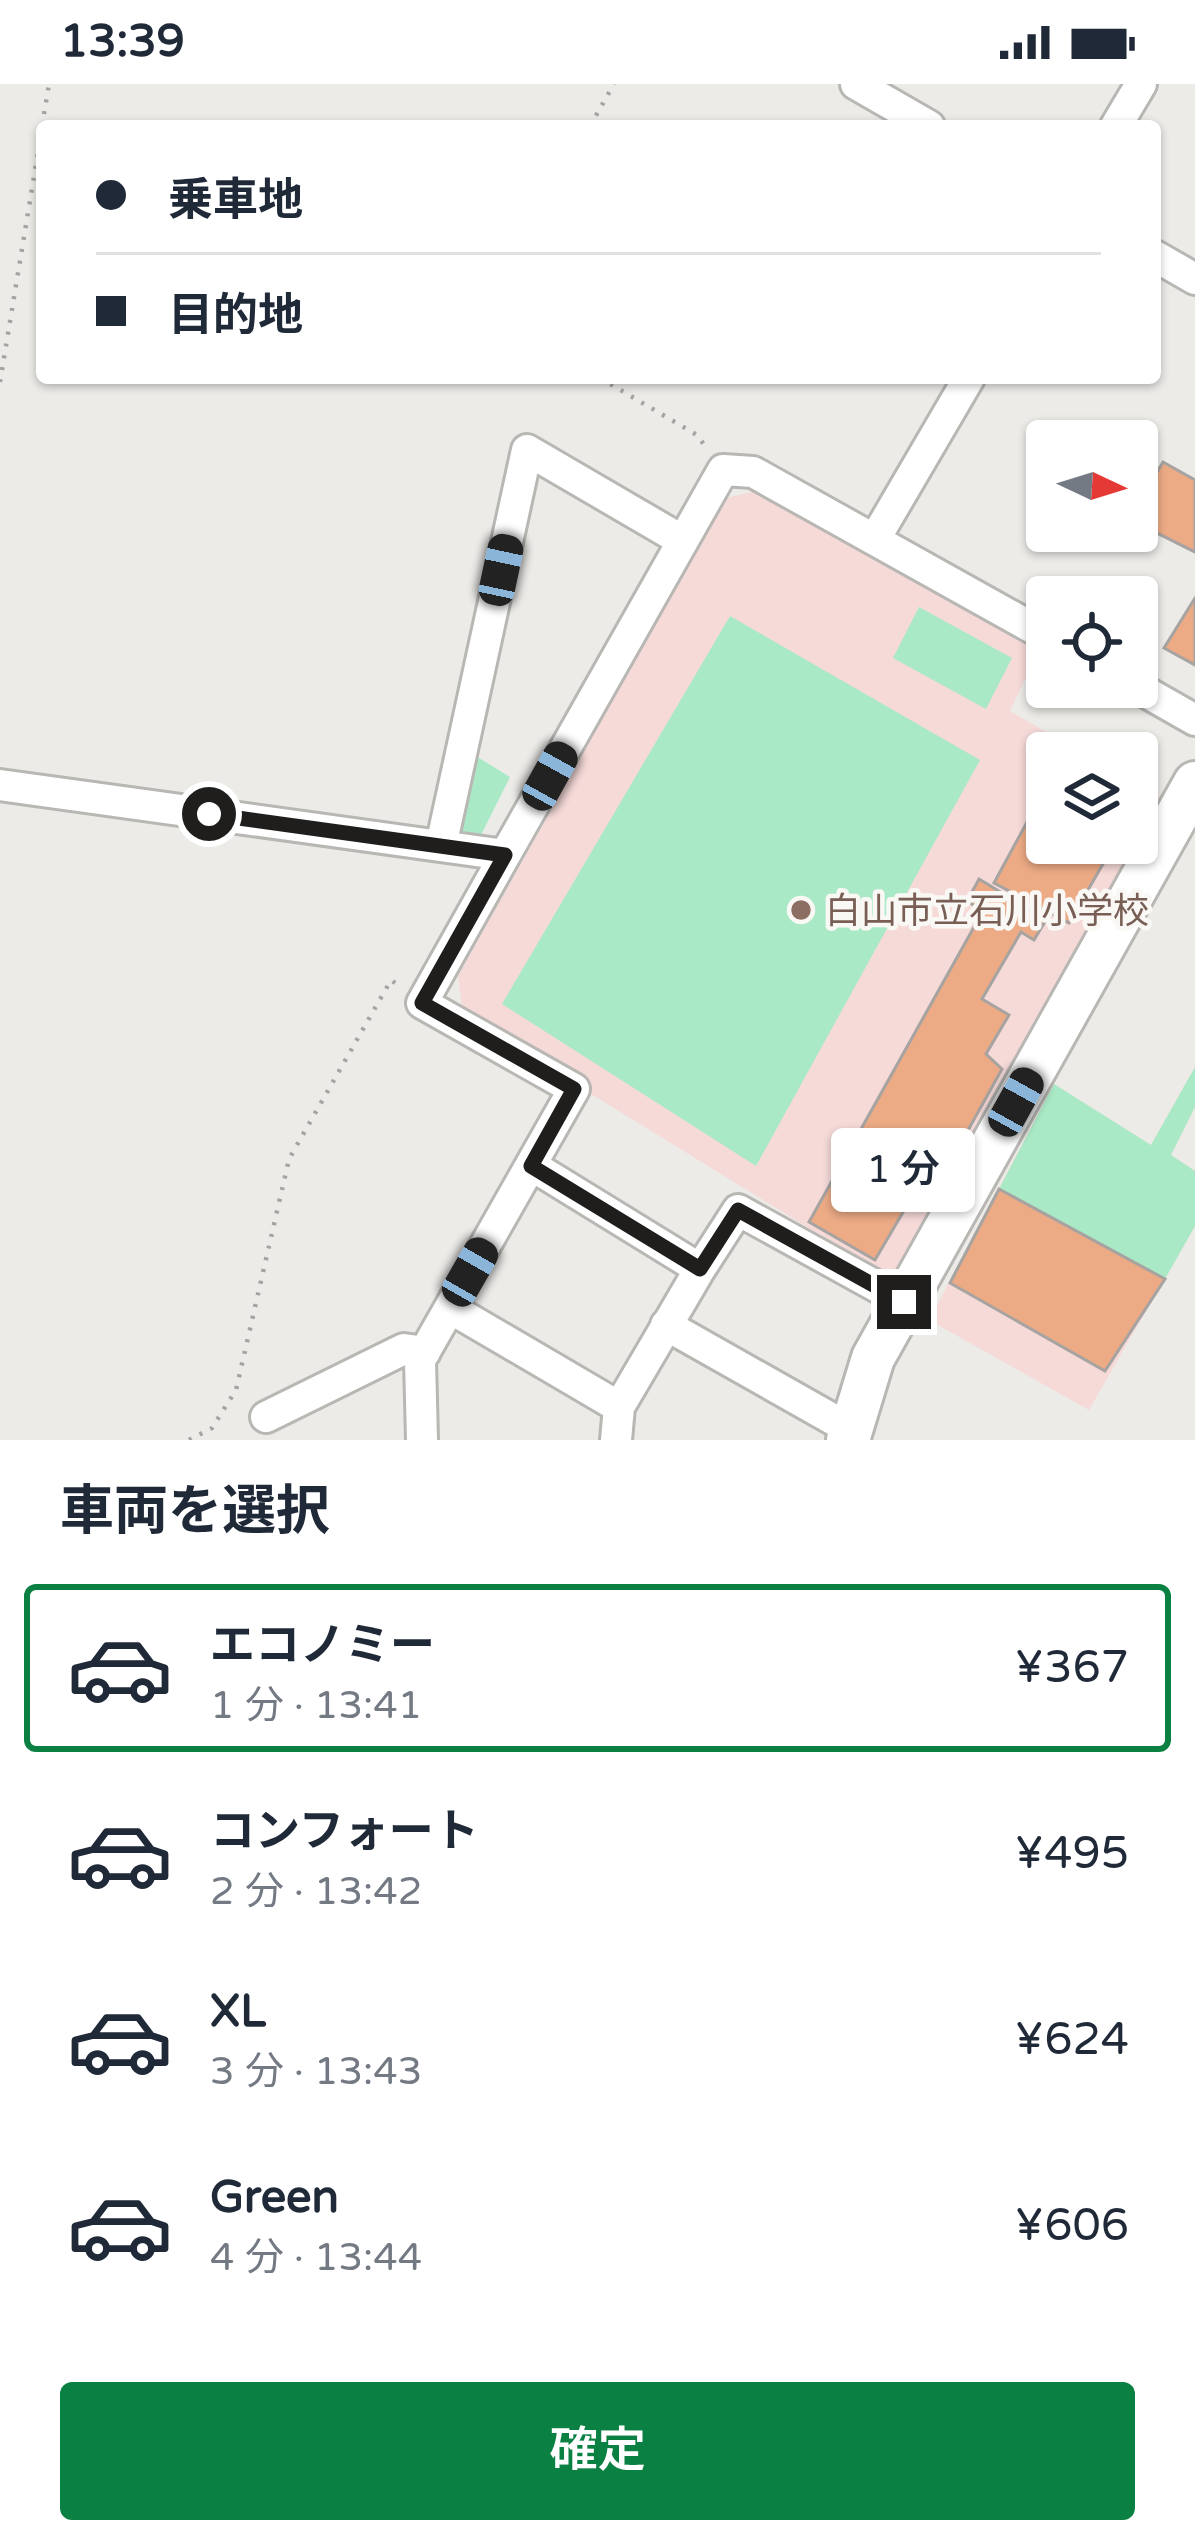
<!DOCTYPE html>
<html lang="ja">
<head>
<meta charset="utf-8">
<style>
	body { margin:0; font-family:"Varela Round","Noto Sans JP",sans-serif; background:#f6f6f7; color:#1f2937; height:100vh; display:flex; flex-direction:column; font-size:45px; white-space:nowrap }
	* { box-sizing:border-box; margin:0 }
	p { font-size:39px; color:#747a83 }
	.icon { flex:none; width:66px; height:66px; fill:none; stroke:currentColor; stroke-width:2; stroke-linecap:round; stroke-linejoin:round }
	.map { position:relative; height:1356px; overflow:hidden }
	.sheet { display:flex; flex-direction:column; background:#fff; flex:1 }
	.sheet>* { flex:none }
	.guide { position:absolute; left:36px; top:36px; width:1125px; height:264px; border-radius:12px; box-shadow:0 3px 9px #0004; display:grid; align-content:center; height:264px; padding:0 60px; background:#fff }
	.needle { width:78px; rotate:94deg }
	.controls { position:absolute; left:1026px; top:336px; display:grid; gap:24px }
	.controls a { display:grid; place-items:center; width:132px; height:132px; border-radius:12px; background:#fff; box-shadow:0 3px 9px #0004; font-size:60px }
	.end { position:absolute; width:54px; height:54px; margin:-27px; border:15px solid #1f1e1d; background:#fff; box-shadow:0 0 0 6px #fff }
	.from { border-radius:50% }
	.bubble { position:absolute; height:84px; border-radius:12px; background:#fff; box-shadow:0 3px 9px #0004; font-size:39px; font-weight:600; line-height:84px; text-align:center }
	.car { position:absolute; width:36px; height:72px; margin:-36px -18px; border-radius:15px; box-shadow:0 0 9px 3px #0007; background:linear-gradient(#222 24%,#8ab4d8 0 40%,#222 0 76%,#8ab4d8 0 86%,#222 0) }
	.guide b { display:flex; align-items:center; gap:42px; height:114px; font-size:45px }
	.guide b+b { border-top:3px solid #e0e1e3 }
	.guide i { width:30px; height:30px; background:#1f2937 }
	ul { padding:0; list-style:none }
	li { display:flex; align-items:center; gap:36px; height:168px; margin:0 24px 18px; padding:0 36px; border:6px solid transparent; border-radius:12px }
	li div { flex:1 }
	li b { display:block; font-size:45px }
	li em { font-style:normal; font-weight:600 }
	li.selected { border-color:#0b8043 }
	li>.icon { width:108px; height:108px; stroke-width:1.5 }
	h2 { padding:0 60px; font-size:54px; line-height:144px }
	.cta { display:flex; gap:24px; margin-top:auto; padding:24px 60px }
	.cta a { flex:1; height:138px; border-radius:12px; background:#0b8043; color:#fff; font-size:48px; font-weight:600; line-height:138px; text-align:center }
	.status { display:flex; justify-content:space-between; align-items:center; height:84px; padding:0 60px; background:#fff; direction:ltr }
	.status svg { height:33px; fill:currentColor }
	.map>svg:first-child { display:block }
	.education { fill:#f5dad8 }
	.green { fill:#aae9c6 }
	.building { fill:#ecaa85; stroke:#a6a3a1; stroke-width:3 }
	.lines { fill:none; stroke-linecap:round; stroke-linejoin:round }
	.street-casing { stroke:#b8b7b4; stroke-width:36 }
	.secondary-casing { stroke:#b8b7b4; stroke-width:48 }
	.path { stroke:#a4a3a1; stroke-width:4.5; stroke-dasharray:3 9; stroke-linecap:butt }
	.street { stroke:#fff; stroke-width:30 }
	.secondary { stroke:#fff; stroke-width:42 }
	.route { stroke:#1f1e1d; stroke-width:15 }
	.education-dot { fill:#8d6e63; stroke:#f9f8f5; stroke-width:4.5 }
	.labels { text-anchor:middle; stroke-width:9; stroke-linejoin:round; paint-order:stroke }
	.education-label { font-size:36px; fill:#785e54; stroke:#f9f8f5; text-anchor:start }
</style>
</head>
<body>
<div class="status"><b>13:39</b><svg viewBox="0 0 49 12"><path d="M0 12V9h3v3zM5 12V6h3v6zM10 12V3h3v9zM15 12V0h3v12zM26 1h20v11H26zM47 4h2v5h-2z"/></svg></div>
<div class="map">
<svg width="1195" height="1356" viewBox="0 0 1195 1356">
	<rect width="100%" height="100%" fill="#ecebe8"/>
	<path class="education" d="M761 406 1038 568 1010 627 1082 669H1047V759H1137V700L1167 717 898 1199 463 931 458 892 726 414Z
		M1195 983V1023L1171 1071 1195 1087V1142L1089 1326 929 1236 1054 1000 1151 1061Z"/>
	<path class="green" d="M919 523 1012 574 986 625 893 574Z
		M730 532 980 676 756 1082 502 920Z
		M471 669 510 693 477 759 452 753Z
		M1195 983V1023L1171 1071 1195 1087V1142L1165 1195 999 1105 1054 1000 1151 1061Z"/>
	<path class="building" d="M1163 378 1195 396V468L1137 439V423Z
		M1195 514V581L1164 564Z
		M1047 701V759H1115L1069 839 994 799Z
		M979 795 1046 836 1034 856 1021 848 982 915 1009 931 986 970 1002 985 967 1048 949 1050 875 1176 809 1138 983 827 967 817Z
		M999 1105 1165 1195 1105 1287 950 1199Z"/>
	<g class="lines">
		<defs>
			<path id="street" d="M856 0 929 42
				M1116 42 1141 0
				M1155 172 1195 195
				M876 453 969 294
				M1137 603 1195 636
				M0 701 505 771 723 386 753 388 1047 552
				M441 762 527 366 683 457
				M531 1081 700 1185 738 1126 905 1218
				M450 1224 619 1323
				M666 1241 850 1345
				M266 1333 404 1265 425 1268
				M422 1356 420 1276 574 1005 422 919 505 771
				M616 1356 619 1323 700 1185"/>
			<path id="secondary" d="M848 1356 873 1274 1195 699"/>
		</defs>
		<use href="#street" class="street-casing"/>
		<use href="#secondary" class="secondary-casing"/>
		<path class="path" d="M42 42 49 0
			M590 42 614 0
			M600 294 697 351 705 362
			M0 298 42 44
			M189 1356 212 1344 236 1306 289 1075 391 896 398 901"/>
		<use href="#street" class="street"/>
		<use href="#secondary" class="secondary"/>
	</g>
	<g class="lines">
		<path class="route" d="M209 730 505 771 422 919 574 1005 531 1082 700 1185 738 1126 904 1218"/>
	</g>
	<circle class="education-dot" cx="801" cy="826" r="12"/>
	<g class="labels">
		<g class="education-label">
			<text x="825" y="839">白山市立石川小学校</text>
		</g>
	</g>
</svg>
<div class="controls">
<a><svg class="needle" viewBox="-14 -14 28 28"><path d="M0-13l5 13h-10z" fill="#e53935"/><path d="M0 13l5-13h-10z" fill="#747a83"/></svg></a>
<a><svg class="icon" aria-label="locate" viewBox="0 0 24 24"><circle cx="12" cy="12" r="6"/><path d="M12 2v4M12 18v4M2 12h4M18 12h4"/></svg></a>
<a><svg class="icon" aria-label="layers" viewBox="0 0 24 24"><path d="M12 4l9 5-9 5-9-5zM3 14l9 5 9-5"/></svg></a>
</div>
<i class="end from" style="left:209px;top:730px"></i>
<i class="end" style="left:904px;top:1218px"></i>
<div class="bubble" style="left:831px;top:1044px;width:144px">1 分</div>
<i class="car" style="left:501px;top:486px;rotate:12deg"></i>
<i class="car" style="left:550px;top:692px;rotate:29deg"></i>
<i class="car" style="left:1016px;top:1018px;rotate:29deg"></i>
<i class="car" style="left:470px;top:1188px;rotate:30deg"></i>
<div class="guide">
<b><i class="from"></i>乗車地</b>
<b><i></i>目的地</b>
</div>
</div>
<section class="sheet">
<h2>車両を選択</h2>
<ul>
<li class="selected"><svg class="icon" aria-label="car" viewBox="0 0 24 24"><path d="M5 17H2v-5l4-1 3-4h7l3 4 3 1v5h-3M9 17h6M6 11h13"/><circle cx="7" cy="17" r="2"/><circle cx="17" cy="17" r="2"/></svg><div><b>エコノミー</b><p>1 分 · 13:41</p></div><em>¥367</em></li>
<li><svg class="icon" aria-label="car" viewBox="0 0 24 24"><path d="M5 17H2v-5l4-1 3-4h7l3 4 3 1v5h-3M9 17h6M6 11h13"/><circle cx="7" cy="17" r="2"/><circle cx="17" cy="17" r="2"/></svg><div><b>コンフォート</b><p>2 分 · 13:42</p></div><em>¥495</em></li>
<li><svg class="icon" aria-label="car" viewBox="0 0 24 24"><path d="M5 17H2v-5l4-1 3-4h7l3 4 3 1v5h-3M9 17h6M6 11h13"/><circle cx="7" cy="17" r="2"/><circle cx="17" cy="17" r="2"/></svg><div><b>XL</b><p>3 分 · 13:43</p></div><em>¥624</em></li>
<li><svg class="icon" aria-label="car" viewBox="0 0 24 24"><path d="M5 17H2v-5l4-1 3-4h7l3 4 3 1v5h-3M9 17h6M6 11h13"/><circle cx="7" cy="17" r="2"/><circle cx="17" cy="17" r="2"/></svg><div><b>Green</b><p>4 分 · 13:44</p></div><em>¥606</em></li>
</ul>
<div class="cta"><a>確定</a></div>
</section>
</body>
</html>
